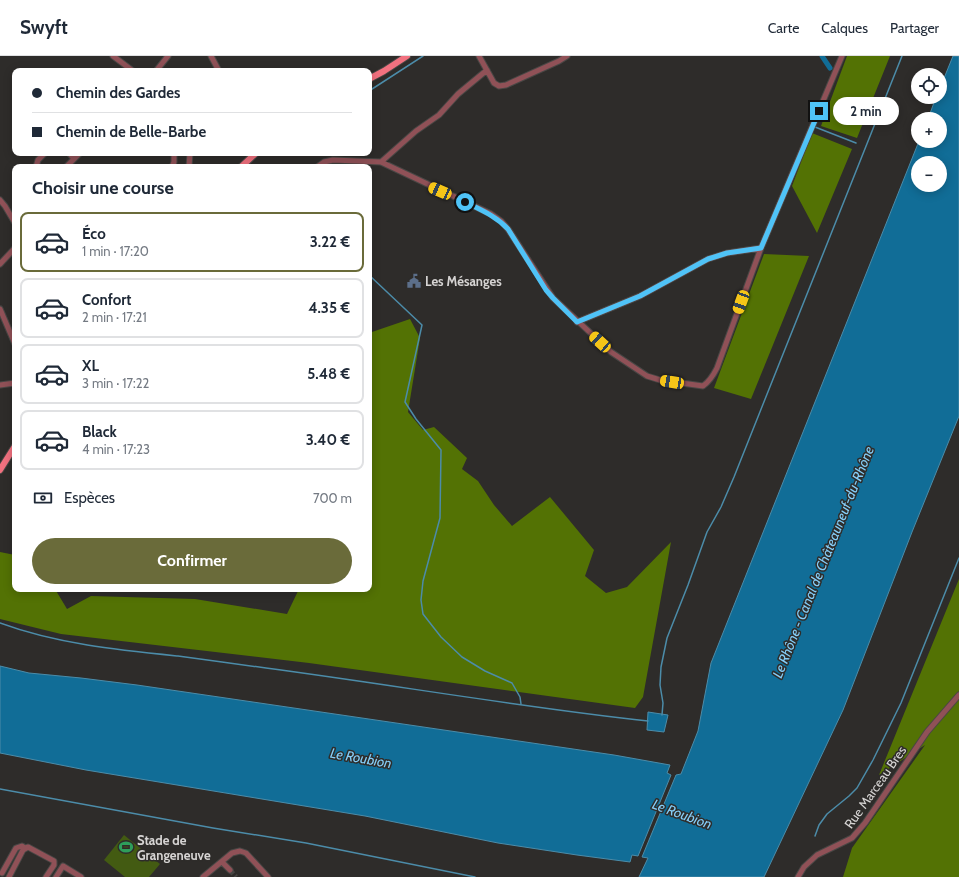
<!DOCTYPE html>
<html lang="fr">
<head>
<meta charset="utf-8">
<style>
	body { margin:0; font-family:Cabin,sans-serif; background:#f2f2f3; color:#1f2937; height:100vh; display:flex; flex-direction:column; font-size:15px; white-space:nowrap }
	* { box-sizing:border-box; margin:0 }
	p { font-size:13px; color:#747a83 }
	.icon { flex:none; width:22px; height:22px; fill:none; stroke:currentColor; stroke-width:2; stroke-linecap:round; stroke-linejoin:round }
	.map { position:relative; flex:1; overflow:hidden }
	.sheet { position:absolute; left:12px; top:108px; width:360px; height:428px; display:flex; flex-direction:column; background:#fff; border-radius:8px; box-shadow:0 2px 10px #0003 }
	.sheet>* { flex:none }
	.hud { position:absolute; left:12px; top:12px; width:360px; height:88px; border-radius:8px; box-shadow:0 2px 10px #0003; display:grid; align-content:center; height:88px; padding:0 20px; background:#fff }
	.fabs { position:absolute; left:911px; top:12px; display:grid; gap:8px }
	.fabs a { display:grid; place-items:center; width:36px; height:36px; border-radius:50%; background:#fff; box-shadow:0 2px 10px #0003; font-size:20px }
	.end { position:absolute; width:18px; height:18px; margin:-9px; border:5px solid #4fc3f7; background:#111; box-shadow:0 0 0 2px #111 }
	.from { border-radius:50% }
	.bubble { position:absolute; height:28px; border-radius:14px; background:#fff; box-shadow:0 2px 10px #0003; font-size:13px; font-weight:700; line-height:28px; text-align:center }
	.car { position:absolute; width:12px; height:24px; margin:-12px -6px; border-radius:5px; box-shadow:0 0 3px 1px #0007; background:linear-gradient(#f5c518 24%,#345 0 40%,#f5c518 0 76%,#345 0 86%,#f5c518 0) }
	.hud b { display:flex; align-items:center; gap:14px; height:38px; font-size:15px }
	.hud b+b { border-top:1px solid #e0e1e3 }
	.hud i { width:10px; height:10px; background:#1f2937 }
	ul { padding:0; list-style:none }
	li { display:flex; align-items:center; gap:12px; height:60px; margin:0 8px 6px; padding:0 12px; border:2px solid #e0e1e3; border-radius:8px }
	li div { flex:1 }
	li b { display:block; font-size:15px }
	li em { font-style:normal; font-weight:700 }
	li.on { border-color:#6a6b3a }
	li>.icon { width:36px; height:36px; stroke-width:1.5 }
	h2 { padding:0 20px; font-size:18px; line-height:48px }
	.pay { display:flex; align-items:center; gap:10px; height:44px; padding:0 20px; font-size:15px }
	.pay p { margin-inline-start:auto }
	.action { display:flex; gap:8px; margin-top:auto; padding:8px 20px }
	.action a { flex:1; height:46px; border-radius:24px; background:#6a6b3a; color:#fff; font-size:16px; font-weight:700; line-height:46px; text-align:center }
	header { display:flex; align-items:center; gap:24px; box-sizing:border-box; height:56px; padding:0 20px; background:#fff; border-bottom:1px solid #e0e1e3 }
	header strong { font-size:19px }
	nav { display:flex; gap:22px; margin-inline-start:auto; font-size:14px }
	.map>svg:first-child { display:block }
	.green { fill:#435b12 }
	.forest { fill:#537204 }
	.water { fill:#116d97; stroke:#4c8ca9; fill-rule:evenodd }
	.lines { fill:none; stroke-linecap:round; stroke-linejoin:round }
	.stream { stroke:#4c8ca9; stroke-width:1.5 }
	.canal { stroke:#116d97; stroke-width:5 }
	.minor-tunnel { stroke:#474543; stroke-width:5; stroke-dasharray:5 2.5; stroke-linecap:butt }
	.minor-casing { stroke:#494745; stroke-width:7 }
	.major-casing { stroke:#494745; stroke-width:8 }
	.minor { stroke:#905157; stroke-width:5 }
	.major { stroke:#f2717f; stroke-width:6 }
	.route { stroke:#4fc3f7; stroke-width:5 }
	.labels { text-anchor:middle; stroke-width:3; stroke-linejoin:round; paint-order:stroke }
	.poi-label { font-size:13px; font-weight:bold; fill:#d6d4d3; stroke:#2e2c2a; text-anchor:start }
	.street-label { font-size:13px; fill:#d6d4d3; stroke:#2e2c2a }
	.water-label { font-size:14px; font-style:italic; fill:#85cef8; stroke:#2e2c2a }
</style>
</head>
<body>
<header>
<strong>Swyft</strong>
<nav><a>Carte</a><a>Calques</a><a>Partager</a></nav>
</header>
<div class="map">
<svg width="959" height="821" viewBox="0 0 959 821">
	<rect width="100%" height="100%" fill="#2e2c2a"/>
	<path class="green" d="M124 779 160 808 149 821H125L104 804Z"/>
	<path class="forest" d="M847 0H890L857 82 821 70Z
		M812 77 852 93 817 177 792 130Z
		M764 198 809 200 751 343 714 332Z
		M410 263 420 282 408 356 423 374 434 371 467 402 462 413 478 425 494 449 512 470 550 441 594 494 585 520 606 537 627 531 671 486 643 641 635 652 309 607 61 578 0 563V496L15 499V533H55L67 553 91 540 195 543 287 558 299 533H369V277Z
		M959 523V821H843L852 792 925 689 879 719Z"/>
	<path class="water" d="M953 0H959V360L912 476 843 654 764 821H639L648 802 642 801 676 719 681 718 698 675 711 607 919 85H940V63H928L936 41H940V32ZM918 107H940V129H918Z
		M0 610 29 617 81 622 137 629 614 699 670 709 667 717 671 719 638 800 632 799 630 806 577 799 498 787 365 760 86 714 0 697Z
		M648 656 668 659 664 676 647 674Z"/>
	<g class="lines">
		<path class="stream" d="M369 35 423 0
			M815 71 856 87
			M369 219 422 269 405 346 416 363 441 394 440 462 423 525 421 544 423 558 441 581 462 601 485 615 512 627 520 641 521 648
			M0 567C57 588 118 594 178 600 207 604 237 608 266 612 394 629 520 651 648 665
			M662 659 663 647 660 629 661 611 667 582 688 529 707 476 721 451 734 421 902 0
			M0 733 213 772 306 787 475 821
			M815 780 819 769 827 758 849 740 857 732 873 704 901 647 959 502"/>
		<path class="canal" d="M822 0 830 12"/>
		<path class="minor-tunnel" d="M230 814 236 821"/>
		<defs>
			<path id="minor" d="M113 0 133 15
				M211 0 219 15
				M479 0 494 27 499 30 506 29 559 5 567 0
				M156 15 168 0
				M69 97 74 103
				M381 106 416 75 439 59 458 38 487 14
				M36 111 38 104 45 97
				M66 111 80 97
				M172 111 174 106V97
				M189 111 190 97
				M317 111 324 106 333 104 381 106 491 158 501 165 508 173 553 242 611 296 647 320 660 324 703 330C710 325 713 320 717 312L761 192
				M0 144 5 150 15 167
				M0 208 15 192
				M0 253 15 288
				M577 266 640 240 708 203 727 197 761 192 842 0
				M0 329 15 327
				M222 806 230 814
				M2 817 16 792 22 790 25 792
				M9 821 23 794 28 791 54 805V809L46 821
				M56 821 63 810 81 821
				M203 821 232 797 240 795 246 797 268 821
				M798 821 804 811 817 799 852 782 865 767 927 676 959 639"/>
			<path id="major" d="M369 23 384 15 407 0
				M241 111 256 97
				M0 414 15 390"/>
		</defs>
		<use href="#minor" class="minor-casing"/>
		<use href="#major" class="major-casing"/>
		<use href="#minor" class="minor"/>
		<use href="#major" class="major"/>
	</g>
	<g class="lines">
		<path class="route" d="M465 146C481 154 496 160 508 173L546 234 553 242 577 266 640 240 708 203 727 197 761 192 819 55"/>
	</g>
	<defs>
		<symbol id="civic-bare" viewBox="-9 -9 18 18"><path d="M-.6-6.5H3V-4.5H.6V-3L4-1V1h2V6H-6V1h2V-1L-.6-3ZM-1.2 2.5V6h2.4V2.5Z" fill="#5c6f8a" stroke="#2e2c2a" stroke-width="2.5" paint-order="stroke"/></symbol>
		<symbol id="stadium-bare" viewBox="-9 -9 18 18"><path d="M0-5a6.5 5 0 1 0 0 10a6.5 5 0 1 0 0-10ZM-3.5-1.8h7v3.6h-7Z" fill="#2e9e5b" stroke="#2e2c2a" stroke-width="2.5" paint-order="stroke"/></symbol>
	</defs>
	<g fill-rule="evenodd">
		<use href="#civic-bare" x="404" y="215" width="20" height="20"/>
		<use href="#stadium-bare" x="116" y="781" width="20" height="20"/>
	</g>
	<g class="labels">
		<g class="poi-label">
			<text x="425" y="230">Les Mésanges</text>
			<text x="137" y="789">Stade de<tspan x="137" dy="15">Grangeneuve</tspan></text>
		</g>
		<g class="street-label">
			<text transform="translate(875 731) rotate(-55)" y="5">Rue Marceau Bres</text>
		</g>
		<g class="water-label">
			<text transform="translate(823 506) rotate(-68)" y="5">Le Rhône - Canal de Châteauneuf-du-Rhône</text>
			<text transform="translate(361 702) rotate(10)" y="5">Le Roubion</text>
			<text transform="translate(682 758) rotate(20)" y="5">Le Roubion</text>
		</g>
	</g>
</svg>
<div class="fabs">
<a><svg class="icon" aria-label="locate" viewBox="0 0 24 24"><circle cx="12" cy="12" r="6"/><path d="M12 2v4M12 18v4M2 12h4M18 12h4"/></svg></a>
<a>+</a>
<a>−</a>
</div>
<i class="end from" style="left:465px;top:146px"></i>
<i class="end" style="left:819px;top:55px"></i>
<div class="bubble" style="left:833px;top:41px;width:66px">2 min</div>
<i class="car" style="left:440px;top:135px;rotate:294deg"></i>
<i class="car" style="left:741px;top:246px;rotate:200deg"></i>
<i class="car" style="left:600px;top:286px;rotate:312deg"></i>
<i class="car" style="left:672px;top:326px;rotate:279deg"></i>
<div class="hud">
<b><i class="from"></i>Chemin des Gardes</b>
<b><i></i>Chemin de Belle-Barbe</b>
</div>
<section class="sheet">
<h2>Choisir une course</h2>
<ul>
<li class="on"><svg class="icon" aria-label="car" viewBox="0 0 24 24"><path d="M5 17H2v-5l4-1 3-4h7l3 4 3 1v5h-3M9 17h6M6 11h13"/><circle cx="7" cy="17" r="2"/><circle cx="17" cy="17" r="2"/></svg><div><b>Éco</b><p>1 min · 17:20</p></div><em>3.22 €</em></li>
<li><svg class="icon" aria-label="car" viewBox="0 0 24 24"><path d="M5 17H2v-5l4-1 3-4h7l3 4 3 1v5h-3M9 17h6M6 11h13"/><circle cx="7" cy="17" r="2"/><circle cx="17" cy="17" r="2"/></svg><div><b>Confort</b><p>2 min · 17:21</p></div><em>4.35 €</em></li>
<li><svg class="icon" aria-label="car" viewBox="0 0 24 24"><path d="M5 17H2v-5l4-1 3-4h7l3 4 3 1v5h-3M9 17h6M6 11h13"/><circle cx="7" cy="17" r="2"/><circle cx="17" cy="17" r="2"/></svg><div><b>XL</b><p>3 min · 17:22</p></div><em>5.48 €</em></li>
<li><svg class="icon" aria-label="car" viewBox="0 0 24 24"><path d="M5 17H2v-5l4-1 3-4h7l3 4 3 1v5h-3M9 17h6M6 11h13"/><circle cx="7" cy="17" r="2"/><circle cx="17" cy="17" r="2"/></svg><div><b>Black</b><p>4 min · 17:23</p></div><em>3.40 €</em></li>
</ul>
<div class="pay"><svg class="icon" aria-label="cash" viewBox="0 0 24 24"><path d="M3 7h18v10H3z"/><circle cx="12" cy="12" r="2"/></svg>Espèces<p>700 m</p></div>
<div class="action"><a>Confirmer</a></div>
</section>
</div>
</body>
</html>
